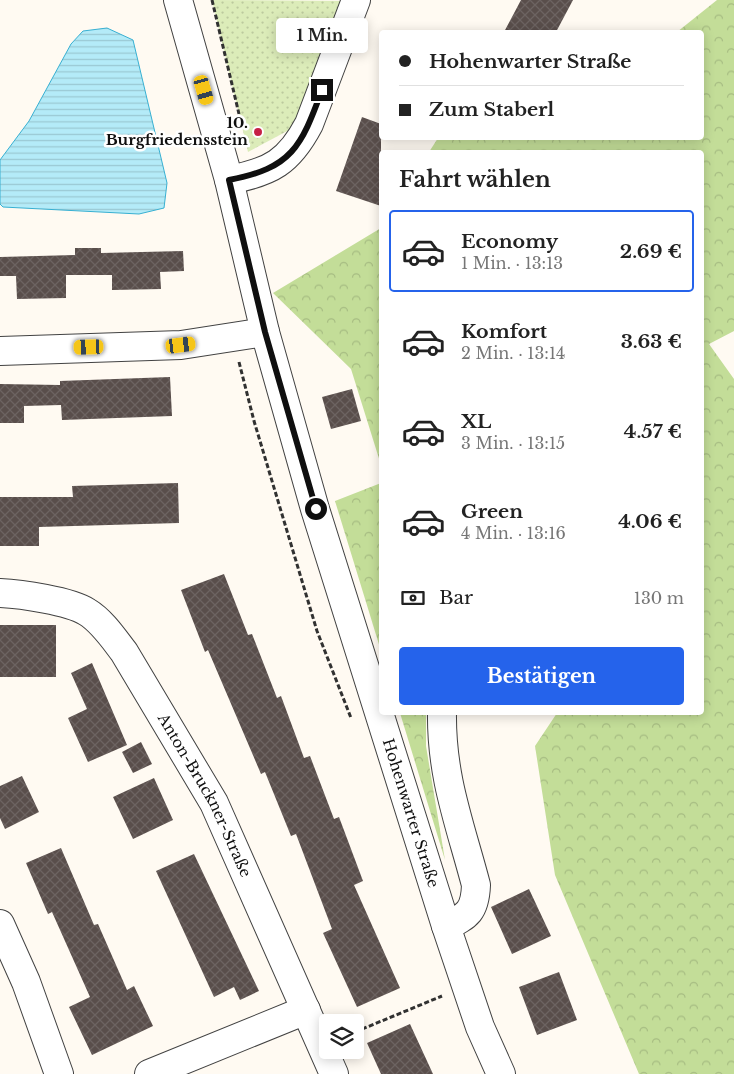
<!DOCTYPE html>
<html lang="de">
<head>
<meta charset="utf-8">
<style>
	body { margin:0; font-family:"Libre Baskerville",serif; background:#f6f6f6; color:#222; height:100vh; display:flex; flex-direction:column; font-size:19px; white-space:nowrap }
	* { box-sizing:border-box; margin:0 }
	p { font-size:16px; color:#767676 }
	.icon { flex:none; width:28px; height:28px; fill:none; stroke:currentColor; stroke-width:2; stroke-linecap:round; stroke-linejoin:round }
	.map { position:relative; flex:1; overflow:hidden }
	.drawer { position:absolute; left:379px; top:150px; width:325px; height:565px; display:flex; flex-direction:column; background:#fff; border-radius:5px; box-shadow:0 2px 12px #0003 }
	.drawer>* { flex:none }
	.guide { position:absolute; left:379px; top:30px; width:325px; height:110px; border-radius:5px; box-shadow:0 2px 12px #0003; display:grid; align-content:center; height:110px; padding:0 20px; background:#fff }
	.controls { position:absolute; left:319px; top:1014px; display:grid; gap:10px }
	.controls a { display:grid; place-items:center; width:45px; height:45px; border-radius:5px; background:#fff; box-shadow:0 2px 12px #0003; font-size:25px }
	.end { position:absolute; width:22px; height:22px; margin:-11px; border:6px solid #0f0f0f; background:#fff; box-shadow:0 0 0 2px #fff }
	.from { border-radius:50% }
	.bubble { position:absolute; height:35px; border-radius:5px; background:#fff; box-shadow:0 2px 12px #0003; font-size:16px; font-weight:700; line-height:35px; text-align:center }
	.car { position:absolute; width:15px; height:30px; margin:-15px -8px; border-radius:6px; box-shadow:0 0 4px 1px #0007; background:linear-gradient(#f5c518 24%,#345 0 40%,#f5c518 0 76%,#345 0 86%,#f5c518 0) }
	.guide b { display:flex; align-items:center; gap:18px; height:48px; font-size:19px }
	.guide b+b { border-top:1px solid #e0e0e0 }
	.guide i { width:12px; height:12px; background:#222 }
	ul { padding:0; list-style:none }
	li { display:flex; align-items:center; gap:15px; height:82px; margin:0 10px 8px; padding:0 10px; border:2px solid transparent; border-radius:5px }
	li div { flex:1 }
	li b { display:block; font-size:19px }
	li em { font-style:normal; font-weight:700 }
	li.on { border-color:#2563eb }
	li>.icon { width:45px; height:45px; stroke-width:1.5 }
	h2 { padding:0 20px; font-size:22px; line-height:60px }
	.pay { display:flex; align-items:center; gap:12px; height:55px; padding:0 20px; font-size:19px }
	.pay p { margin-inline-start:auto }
	.action { display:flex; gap:10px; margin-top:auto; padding:10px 20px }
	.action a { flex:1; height:58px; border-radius:5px; background:#2563eb; color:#fff; font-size:20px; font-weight:700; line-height:58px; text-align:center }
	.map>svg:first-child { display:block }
	.grass { fill:url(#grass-dots) }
	.forest { fill:url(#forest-crowns) }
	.water { fill:url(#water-rules); stroke:#38b0d2 }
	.building { fill:url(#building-cross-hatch) }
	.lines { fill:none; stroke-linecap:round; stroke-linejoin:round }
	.minor-casing { stroke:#424242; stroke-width:30 }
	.path { stroke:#313131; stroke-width:3; stroke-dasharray:5 2.5; stroke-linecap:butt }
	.minor { stroke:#fff; stroke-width:28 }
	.route { stroke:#0f0f0f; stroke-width:6 }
	.poi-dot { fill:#c62146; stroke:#fff; stroke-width:2 }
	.labels { text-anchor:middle; stroke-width:5; stroke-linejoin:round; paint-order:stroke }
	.poi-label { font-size:15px; font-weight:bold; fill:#0f0f0f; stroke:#fff; text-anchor:end }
	.street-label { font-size:15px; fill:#0f0f0f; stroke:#fff }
</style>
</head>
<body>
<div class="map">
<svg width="734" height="1074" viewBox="0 0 734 1074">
	<defs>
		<pattern id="grass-dots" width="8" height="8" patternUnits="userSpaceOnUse" patternTransform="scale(1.25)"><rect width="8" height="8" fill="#dcecb9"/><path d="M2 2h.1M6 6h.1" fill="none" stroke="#bcc99e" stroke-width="1.8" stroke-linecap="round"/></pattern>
		<pattern id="forest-crowns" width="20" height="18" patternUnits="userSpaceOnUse" patternTransform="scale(1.25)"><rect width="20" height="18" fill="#c3dd98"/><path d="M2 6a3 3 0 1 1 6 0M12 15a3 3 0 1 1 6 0" fill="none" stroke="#a6bc82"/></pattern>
		<pattern id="water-rules" width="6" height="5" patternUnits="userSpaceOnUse" patternTransform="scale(1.25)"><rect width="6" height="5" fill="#b4ebf8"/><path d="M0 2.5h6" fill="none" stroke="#9ac8d3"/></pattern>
		<pattern id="building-cross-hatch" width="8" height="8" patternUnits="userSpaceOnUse" patternTransform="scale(1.25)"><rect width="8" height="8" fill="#594e4b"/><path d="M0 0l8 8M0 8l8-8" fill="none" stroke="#6c6361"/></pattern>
	</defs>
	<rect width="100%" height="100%" fill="#fffaf2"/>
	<path class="grass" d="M212 0 346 1 291 129 248 152Z"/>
	<path class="forest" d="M717 0H734V331L709 344 734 379V1074H639L555 875 535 746 557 713 701 712V152H429L438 138H701V32H677Z
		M381 228V465L351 369 273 293Z
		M381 483V651L335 501Z
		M400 713H426V746L445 860Z"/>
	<path class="water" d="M107 28 133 40 167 183 164 208 139 214 3 207 0 204V160L29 121 71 44 83 31Z"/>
	<path class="building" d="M521 0H573L556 32H504Z
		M362 117 381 124V206L336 191Z
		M75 248H101V253L183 251 184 271 160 272 161 289 112 290V275H66V298L17 299 16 276H0V257L75 255Z
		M170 377 172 416 62 420 61 405 24 406V423H0V384L60 385V381Z
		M352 389 361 421 331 429 322 397Z
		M178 483 179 523 39 527V546H0V497H73L72 486Z
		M224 574 248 635 252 634 277 698 281 696 304 758 310 756 334 819 339 817 363 881 354 885 400 988 357 1007 323 933 332 929 296 834 291 836 265 772 261 774 208 650 205 652 181 590Z
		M0 625H56V677H0Z
		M92 663 127 745 88 762 68 718 87 709 71 673Z
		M141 742 152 764 133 773 122 752Z
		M22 776 39 812 5 829 0 818V786Z
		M154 778 173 820 133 839 113 797Z
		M61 848 94 925 98 924 127 990 134 986 153 1026 92 1055 69 1007 90 997 52 912 48 914 26 863Z
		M194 854 259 991 240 1000 234 987 214 997 156 871Z
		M529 889 551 936 512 954 491 907Z
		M559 972 577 1020 537 1035 519 987Z
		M410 1024 433 1074H381L367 1043Z"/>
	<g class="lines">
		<defs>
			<g id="minor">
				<path id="s1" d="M178 0 229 180 265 332 315 509 446 926 480 1027 501 1074"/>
				<path d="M229 180C271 172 289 162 309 124L356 0"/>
				<path d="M0 351 181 345 265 332"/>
				<path id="s2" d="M0 593C21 594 70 601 87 612 102 621 114 639 124 652L214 803 334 1074"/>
				<path d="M442 712C441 777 460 824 476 885 475 911 468 916 446 926"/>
				<path d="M0 924 26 982 59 1074"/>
				<path d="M149 1074 306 1010"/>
			</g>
		</defs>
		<use href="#minor" class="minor-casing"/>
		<path class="path" d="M212 0 239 114
			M239 362 254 421 317 631 351 718
			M355 1032 442 996"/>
		<use href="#minor" class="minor"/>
	</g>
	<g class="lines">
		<path class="route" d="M316 509 265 332 229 180C292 168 301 147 322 90"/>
	</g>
	<circle class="poi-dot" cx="258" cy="132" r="5"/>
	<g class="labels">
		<g class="poi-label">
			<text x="248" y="128">10.<tspan x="248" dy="17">Burgfriedensstein</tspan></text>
		</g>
		<g class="street-label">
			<text dy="5" stroke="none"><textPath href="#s2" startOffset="309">Anton-Bruckner-Straße</textPath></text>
			<text dy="5" stroke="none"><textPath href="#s1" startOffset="846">Hohenwarter Straße</textPath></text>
		</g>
	</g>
</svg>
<div class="controls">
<a><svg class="icon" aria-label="layers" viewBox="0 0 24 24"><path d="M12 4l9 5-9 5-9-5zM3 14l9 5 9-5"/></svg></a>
</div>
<i class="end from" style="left:316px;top:509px"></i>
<i class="end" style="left:322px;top:90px"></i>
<div class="bubble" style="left:276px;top:18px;width:92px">1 Min.</div>
<i class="car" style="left:204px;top:90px;rotate:164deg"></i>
<i class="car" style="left:181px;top:345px;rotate:83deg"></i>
<i class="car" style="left:89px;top:347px;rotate:268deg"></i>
<div class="guide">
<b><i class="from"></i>Hohenwarter Straße</b>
<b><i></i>Zum Staberl</b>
</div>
<section class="drawer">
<h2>Fahrt wählen</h2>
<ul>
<li class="on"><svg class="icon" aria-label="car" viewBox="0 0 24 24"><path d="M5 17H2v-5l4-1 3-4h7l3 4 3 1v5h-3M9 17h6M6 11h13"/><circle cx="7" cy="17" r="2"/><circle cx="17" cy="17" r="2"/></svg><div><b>Economy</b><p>1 Min. · 13:13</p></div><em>2.69 €</em></li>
<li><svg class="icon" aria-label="car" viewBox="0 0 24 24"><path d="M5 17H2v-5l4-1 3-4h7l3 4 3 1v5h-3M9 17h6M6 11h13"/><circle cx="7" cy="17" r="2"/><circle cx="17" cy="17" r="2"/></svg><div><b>Komfort</b><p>2 Min. · 13:14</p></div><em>3.63 €</em></li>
<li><svg class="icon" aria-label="car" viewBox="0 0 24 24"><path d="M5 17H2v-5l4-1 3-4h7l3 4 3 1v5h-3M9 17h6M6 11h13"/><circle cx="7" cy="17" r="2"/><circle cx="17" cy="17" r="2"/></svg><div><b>XL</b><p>3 Min. · 13:15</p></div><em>4.57 €</em></li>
<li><svg class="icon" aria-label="car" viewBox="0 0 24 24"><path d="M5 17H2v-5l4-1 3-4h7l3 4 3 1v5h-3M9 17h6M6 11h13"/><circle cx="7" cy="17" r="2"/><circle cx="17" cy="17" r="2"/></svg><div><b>Green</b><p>4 Min. · 13:16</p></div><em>4.06 €</em></li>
</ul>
<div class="pay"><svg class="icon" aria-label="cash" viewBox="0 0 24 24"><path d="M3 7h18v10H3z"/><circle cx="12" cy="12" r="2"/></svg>Bar<p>130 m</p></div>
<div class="action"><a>Bestätigen</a></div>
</section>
</div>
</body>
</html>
